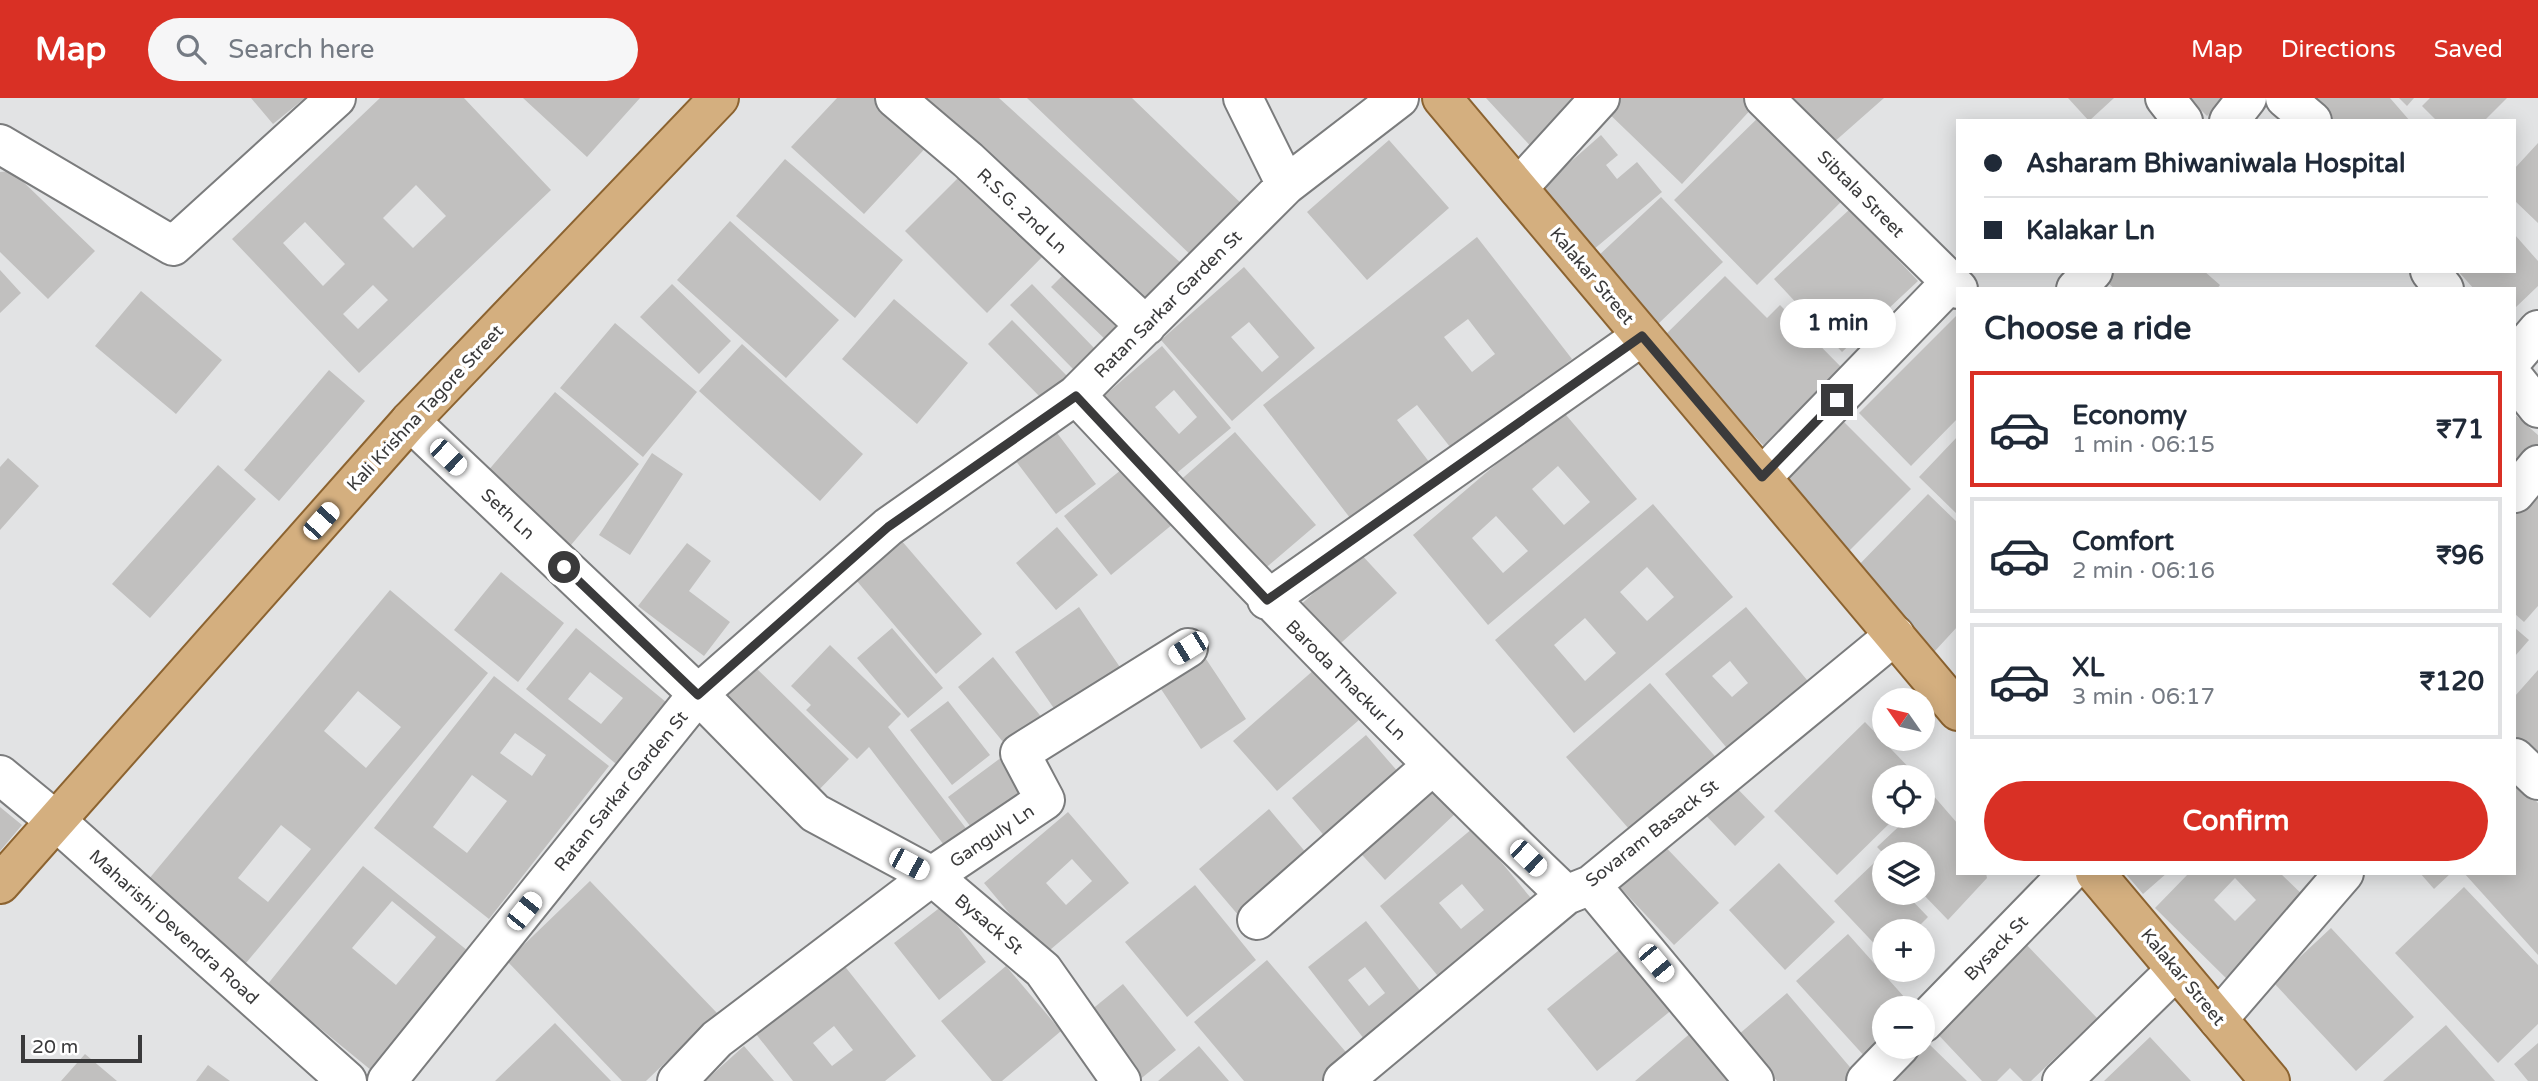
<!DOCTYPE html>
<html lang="en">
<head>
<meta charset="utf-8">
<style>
	body { margin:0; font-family:"Varela Round",sans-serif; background:#f6f6f7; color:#1f2937; height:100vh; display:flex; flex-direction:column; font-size:26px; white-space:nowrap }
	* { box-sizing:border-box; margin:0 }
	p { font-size:23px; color:#747a83 }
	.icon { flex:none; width:38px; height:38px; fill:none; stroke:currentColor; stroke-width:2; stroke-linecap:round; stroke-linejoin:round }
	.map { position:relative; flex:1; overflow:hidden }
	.details { position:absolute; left:1956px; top:189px; width:560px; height:588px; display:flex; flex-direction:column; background:#fff; border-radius:0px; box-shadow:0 4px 18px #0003 }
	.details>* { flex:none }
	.top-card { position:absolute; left:1956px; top:21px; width:560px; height:154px; border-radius:0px; box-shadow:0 4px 18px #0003; display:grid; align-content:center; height:154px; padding:0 28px; background:#fff }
	.needle { width:46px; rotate:304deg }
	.controls { position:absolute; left:1872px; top:590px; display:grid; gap:14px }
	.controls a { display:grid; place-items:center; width:63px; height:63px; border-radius:50%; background:#fff; box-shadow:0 4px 18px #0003; font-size:35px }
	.scale { position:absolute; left:21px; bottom:18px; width:121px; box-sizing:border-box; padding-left:7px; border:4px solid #3a3a3b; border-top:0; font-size:19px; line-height:24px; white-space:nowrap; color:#3a3a3b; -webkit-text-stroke:5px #fff; paint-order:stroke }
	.end { position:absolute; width:32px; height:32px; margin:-16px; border:9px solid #3a3a3b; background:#fff; box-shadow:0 0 0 4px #fff }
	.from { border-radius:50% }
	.bubble { position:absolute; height:49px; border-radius:24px; background:#fff; box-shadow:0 4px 18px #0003; font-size:23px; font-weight:800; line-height:49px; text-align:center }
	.car { position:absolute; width:21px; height:42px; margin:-21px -10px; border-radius:9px; box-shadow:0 0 5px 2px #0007; background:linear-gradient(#fff 24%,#345 0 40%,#fff 0 76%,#345 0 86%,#fff 0) }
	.top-card b { display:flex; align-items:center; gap:24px; height:66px; font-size:26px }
	.top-card b+b { border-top:2px solid #e0e1e3 }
	.top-card i { width:18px; height:18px; background:#1f2937 }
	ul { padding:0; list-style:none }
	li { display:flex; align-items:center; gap:21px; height:116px; margin:0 14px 10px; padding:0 14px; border:4px solid #e0e1e3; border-radius:0px }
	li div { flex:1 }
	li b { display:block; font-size:26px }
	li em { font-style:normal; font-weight:800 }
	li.current { border-color:#d93025 }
	li>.icon { width:63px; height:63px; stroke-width:1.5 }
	h2 { padding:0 28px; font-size:32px; line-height:84px }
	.primary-button { display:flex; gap:14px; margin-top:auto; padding:14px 28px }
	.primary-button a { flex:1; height:80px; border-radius:42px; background:#d93025; color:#fff; font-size:28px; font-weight:800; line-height:80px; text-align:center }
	header { display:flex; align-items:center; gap:42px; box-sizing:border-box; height:98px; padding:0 35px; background:#d93025; color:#fff }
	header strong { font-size:33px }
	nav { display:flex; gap:38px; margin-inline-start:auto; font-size:24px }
	.search { width:490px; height:63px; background:#f6f6f7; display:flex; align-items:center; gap:18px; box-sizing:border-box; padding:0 24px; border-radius:38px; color:#747a83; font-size:26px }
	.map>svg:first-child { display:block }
	.building { fill:#c1c0bf; fill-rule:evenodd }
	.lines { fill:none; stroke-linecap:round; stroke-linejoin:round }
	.minor-casing { stroke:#7b7c7d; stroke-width:42 }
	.major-casing { stroke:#8c6330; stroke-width:42 }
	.minor { stroke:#fff; stroke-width:38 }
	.major { stroke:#d4af7f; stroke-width:38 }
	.route { stroke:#3a3a3b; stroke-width:9 }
	.labels { text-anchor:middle; stroke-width:7; stroke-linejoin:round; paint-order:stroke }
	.street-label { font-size:18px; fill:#3a3a3b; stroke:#fff }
</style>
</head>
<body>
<header>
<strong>Map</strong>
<div class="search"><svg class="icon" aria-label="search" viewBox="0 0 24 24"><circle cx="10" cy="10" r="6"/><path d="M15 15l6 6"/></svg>Search here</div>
<nav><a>Map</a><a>Directions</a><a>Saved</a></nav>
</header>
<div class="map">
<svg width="2538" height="983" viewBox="0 0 2538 983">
	<rect width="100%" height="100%" fill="#e2e3e4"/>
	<path class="building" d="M251 0H305L273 26Z
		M380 0H464L551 92 359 275 232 141ZM416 87 446 118 413 150 383 120ZM305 124 345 166 323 188 283 145ZM373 187 388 202 358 231 343 216Z
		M523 0H640L587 59Z
		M837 0H886L932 43 864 116 791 49Z
		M907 0H999L1182 166 1141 212Z
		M1027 0H1132L1247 111 1197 163Z
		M1486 0H1590L1536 54Z
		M1607 0H1748L1755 7 1682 86 1600 7Z
		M1792 0H1884L1833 45Z
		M2068 0H2114L2089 23Z
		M2189 0H2226L2207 18Z
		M2312 0H2390L2410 23H2320Z
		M2399 0H2414L2407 8Z
		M2430 0H2507L2484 23H2437L2422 8Z
		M1765 13 1848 97 1757 187 1674 102Z
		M1601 37 1618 57 1606 67 1617 81 1637 64 1662 94 1593 152 1533 80 1559 58 1567 67Z
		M1389 42 1449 110 1367 182 1307 114Z
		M2538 45V125L2515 103V70Z
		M785 61 903 162 855 220 736 118Z
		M970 68 1051 150 987 215 905 133Z
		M12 73 95 153 48 201 0 154V74Z
		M1661 99 1723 164 1658 226 1596 160Z
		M1850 111 1918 183 1842 254 1774 181Z
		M730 123 839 222 786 280 677 182Z
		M2515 137 2538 163V188L2515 210V191H2474L2458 173H2515Z
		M1477 139 1572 261 1454 354 1417 307 1397 322 1433 369 1357 429 1263 307ZM1468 221 1495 256 1472 274 1444 239Z
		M1075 165 1133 222 1110 246 1051 189Z
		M1244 169 1315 250 1232 323 1161 242ZM1249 224 1279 259 1262 274 1231 239Z
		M0 172 21 195 0 215Z
		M2108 173H2204L2220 187 2217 191H2115L2102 180Z
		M1725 178 1767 220 1780 207 1843 271 1764 348 1660 242Z
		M672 186 731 243 699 276 640 219Z
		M1032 186 1096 252 1075 273 1010 207Z
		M141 193 222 262 176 316 95 248Z
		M894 201 968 265 917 326 842 261Z
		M1958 216V320L1911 368 1859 315Z
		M1012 222 1068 279 1044 303 988 246Z
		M615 225 697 294 643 359 560 290Z
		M742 246 863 356 820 403 699 293Z
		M1162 248 1231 330 1172 379 1104 298ZM1174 292 1197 319 1179 336 1155 309Z
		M329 272 365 303 279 403 244 372Z
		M555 294 639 366 566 453 481 381Z
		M1561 311 1637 401 1488 527 1413 437ZM1558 368 1590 404 1564 427 1532 391ZM1496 418 1528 453 1503 475 1472 440Z
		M2515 317 2538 337V355L2515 383Z
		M1841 321 1911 391 1842 460 1771 390Z
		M1054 331 1096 386 1056 416 1015 362Z
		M1235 334 1316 427 1255 479 1176 386Z
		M1958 338V417L1919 379Z
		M652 355 683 376 630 457 599 437Z
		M8 360 39 388 0 432V369Z
		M1132 363 1179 421 1111 477 1064 418Z
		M218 367 256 401 150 520 112 486Z
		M2538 383V508L2524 524 2515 516V409Z
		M1928 396 1958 425V528L1934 554 1851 475Z
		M1653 406 1733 499 1574 635 1495 542ZM1647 469 1674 499 1647 523 1620 494ZM1585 520 1616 555 1585 583 1554 547Z
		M1057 429 1098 477 1056 512 1016 465Z
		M901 442 982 536 936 576 856 482Z
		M687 445 711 463 689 493 730 524 704 558 638 508Z
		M1359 454 1397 495 1333 552 1296 511Z
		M501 474 564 525 518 584 454 532Z
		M390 492 488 575 246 865 148 782ZM358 593 401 629 366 670 324 633ZM281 727 311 751 268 804 238 780Z
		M1079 509 1126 578 1062 622 1015 554Z
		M1746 509 1817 594 1736 661 1665 576ZM1730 563 1748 585 1732 599 1712 578Z
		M576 530 672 609 621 670 526 591ZM590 574 623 600 601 626 568 601Z
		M892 530 943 590 908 620 857 560Z
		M2515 530 2529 542 2515 558Z
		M830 547 901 616 888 629 968 733 947 751 869 649 857 661 806 612 811 607 791 588Z
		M1200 552 1246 621 1201 651 1155 582Z
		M993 559 1043 621 1008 650 958 589Z
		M754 568 849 661 810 701 715 607Z
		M1315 571 1359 622 1277 693 1233 643Z
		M2538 572V664L2515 643V598Z
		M494 578 609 668 489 821 374 730ZM515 635 546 657 532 678 500 655ZM472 677 507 703 467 755 433 729Z
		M1650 585 1721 665 1636 739 1566 659Z
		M948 603 990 657 952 687 910 632Z
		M1865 624 1918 679H1885V718H1897L1837 777 1774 713Z
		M1366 637 1406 683 1333 748 1292 700Z
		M1006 656 1038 698 980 741 948 699Z
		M2515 679 2538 705V857L2464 775H2515Z
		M1727 680 1765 719 1735 748 1698 709Z
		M1425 681 1457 714 1385 782 1354 748Z
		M1932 696 1958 726V775H1986L1987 780 1948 822 1921 794 1923 756H1884L1877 749 1910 718H1923V705Z
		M0 709 22 727 0 753Z
		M1269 711 1308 757 1239 818 1199 771Z
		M1068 714 1129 785 1044 857 984 785ZM1072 761 1092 783 1066 807 1046 785Z
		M1473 730 1535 805 1442 883 1380 808ZM1462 786 1484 812 1461 831 1439 805Z
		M1657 740 1719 805 1674 847 1613 782Z
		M1875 764 1885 774V794H1904L1928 819 1914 833H1885V857L1834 803Z
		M1779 765 1835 824 1785 872 1729 812Z
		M363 768 473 857 377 977 267 887ZM392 803 436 839 396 887 352 850Z
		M2125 775H2167L2143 796Z
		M2189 775H2280L2311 805 2232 886 2155 810ZM2235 780 2256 802 2235 823 2214 802Z
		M2420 775H2451L2434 791Z
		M590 783 717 915 646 983H622L507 863Z
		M1195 787 1256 862 1187 919 1125 844Z
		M2464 789 2538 867V926L2498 965 2395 855Z
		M942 808 986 864 939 902 894 845Z
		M1366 823 1426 900 1368 946 1308 869ZM1365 869 1385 895 1369 908 1348 882Z
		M2331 830 2414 919 2356 973 2273 884Z
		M1848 836 1914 910H1885V944L1867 961 1796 883Z
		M2021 841 2097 920 2031 983H2023L2010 970 1997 983H1982L1930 928Z
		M1629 844 1679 906 1597 973 1547 911Z
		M1267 862 1351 960 1324 983H1244L1194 924Z
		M843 866 916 958 885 983H793L756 936ZM834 928 853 952 832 968 813 945Z
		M1006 868 1061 933 1002 983H992L941 923Z
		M1123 886 1176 952 1138 983 1085 917Z
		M1787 895 1855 975 1846 983H1777L1738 937Z
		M555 925 611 983H495Z
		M2446 927 2495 983H2383Z
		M1693 933 1735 983H1635Z
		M2150 939 2191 983H2104Z
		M2538 945V983H2528L2514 966Z
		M1929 946 1967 983H1893Z
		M744 948 774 983H705Z
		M1199 948 1229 983H1158Z
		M85 956 117 983H61Z
		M208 967 230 983H196Z"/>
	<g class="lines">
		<defs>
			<path id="minor" d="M895 0 968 62 1146 228
				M1243 0 1286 87
				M1764 0 1958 191
				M2165 0 2183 23
				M2285 0 2312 23
				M2229 23 2247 0
				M0 46 173 148 336 0
				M1518 90 1600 0
				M2430 173 2444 191
				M2076 191 2093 173
				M2515 259 2538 232
				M2515 281 2538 310
				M1076 297C1236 468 1397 635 1566 797
				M410 323 698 596 815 715 932 778 1043 872 1121 983
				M1762 379 1950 185
				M2515 395 2538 367
				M1267 502 1642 238
				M2515 660 2538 682
				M0 677 56 723 347 983
				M1591 787 1754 983
				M1257 822 1432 668
				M2218 921 2344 775
				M1923 925 2069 775
				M387 983 698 596 888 429 1076 297 1286 87 1399 0
				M677 983 717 941 932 778 1045 702 1020 655 1188 550
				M1343 983 1566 797 1591 787 1895 537
				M1866 983 1900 948
				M2062 983 2176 872"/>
			<path id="major" d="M1442 0 1958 613
				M2095 775 2270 983
				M0 786 410 323 719 0"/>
		</defs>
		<use href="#minor" class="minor-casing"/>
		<use href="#major" class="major-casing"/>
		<use href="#minor" class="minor"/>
		<use href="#major" class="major"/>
	</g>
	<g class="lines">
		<path class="route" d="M564 469 698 597 888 429 1076 298 1267 502 1642 238 1762 379 1837 302"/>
	</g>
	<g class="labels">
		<g class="street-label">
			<text transform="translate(1861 96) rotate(45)" y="6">Sibtala Street</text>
			<text transform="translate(1022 113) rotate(43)" y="6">R.S.G. 2nd Ln</text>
			<text transform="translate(1592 178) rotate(50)" y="6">Kalakar Street</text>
			<text transform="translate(1168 206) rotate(-45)" y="6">Ratan Sarkar Garden St</text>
			<text transform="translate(425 310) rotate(-47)" y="6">Kali Krishna Tagore Street</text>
			<text transform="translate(508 416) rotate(43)" y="6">Seth Ln</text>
			<text transform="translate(1346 582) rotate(45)" y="6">Baroda Thackur Ln</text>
			<text transform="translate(621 693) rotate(-51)" y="6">Ratan Sarkar Garden St</text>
			<text transform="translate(1652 735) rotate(-38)" y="6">Sovaram Basack St</text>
			<text transform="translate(992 738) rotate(-34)" y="6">Ganguly Ln</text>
			<text transform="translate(989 826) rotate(40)" y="6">Bysack St</text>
			<text transform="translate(174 829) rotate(42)" y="6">Maharishi Devendra Road</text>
			<text transform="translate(1996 850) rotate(-46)" y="6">Bysack St</text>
			<text transform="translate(2183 879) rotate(50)" y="6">Kalakar Street</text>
		</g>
	</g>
</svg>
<div class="controls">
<a><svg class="needle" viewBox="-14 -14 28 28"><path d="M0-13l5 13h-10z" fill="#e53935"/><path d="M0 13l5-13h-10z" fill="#747a83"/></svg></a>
<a><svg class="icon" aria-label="locate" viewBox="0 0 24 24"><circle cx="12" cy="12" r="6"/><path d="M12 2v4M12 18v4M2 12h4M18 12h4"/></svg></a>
<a><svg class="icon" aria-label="layers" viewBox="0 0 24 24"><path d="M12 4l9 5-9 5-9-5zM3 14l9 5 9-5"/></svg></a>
<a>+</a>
<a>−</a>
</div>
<div class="scale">20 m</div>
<i class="end from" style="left:564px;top:469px"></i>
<i class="end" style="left:1837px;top:302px"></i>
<div class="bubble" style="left:1780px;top:201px;width:116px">1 min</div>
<i class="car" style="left:448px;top:359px;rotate:134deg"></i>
<i class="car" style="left:321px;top:423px;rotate:42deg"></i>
<i class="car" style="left:1188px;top:550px;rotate:238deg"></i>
<i class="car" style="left:1528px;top:760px;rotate:134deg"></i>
<i class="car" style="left:909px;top:766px;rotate:118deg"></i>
<i class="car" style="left:524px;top:813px;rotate:39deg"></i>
<i class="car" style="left:1656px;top:865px;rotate:140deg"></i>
<div class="top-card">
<b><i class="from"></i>Asharam Bhiwaniwala Hospital</b>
<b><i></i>Kalakar Ln</b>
</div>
<section class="details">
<h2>Choose a ride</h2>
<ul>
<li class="current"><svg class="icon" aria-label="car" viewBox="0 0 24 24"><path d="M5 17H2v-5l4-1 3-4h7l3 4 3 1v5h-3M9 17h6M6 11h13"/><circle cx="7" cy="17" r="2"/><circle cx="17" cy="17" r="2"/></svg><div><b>Economy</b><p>1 min · 06:15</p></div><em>₹71</em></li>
<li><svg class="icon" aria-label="car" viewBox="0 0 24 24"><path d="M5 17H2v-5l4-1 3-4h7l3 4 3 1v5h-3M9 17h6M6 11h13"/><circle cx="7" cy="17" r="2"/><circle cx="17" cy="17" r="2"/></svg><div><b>Comfort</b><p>2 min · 06:16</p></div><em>₹96</em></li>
<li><svg class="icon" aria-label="car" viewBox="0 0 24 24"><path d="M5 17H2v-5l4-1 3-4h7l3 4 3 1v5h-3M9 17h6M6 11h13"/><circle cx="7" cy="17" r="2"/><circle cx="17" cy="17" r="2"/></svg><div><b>XL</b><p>3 min · 06:17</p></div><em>₹120</em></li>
</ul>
<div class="primary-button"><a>Confirm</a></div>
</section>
</div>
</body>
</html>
